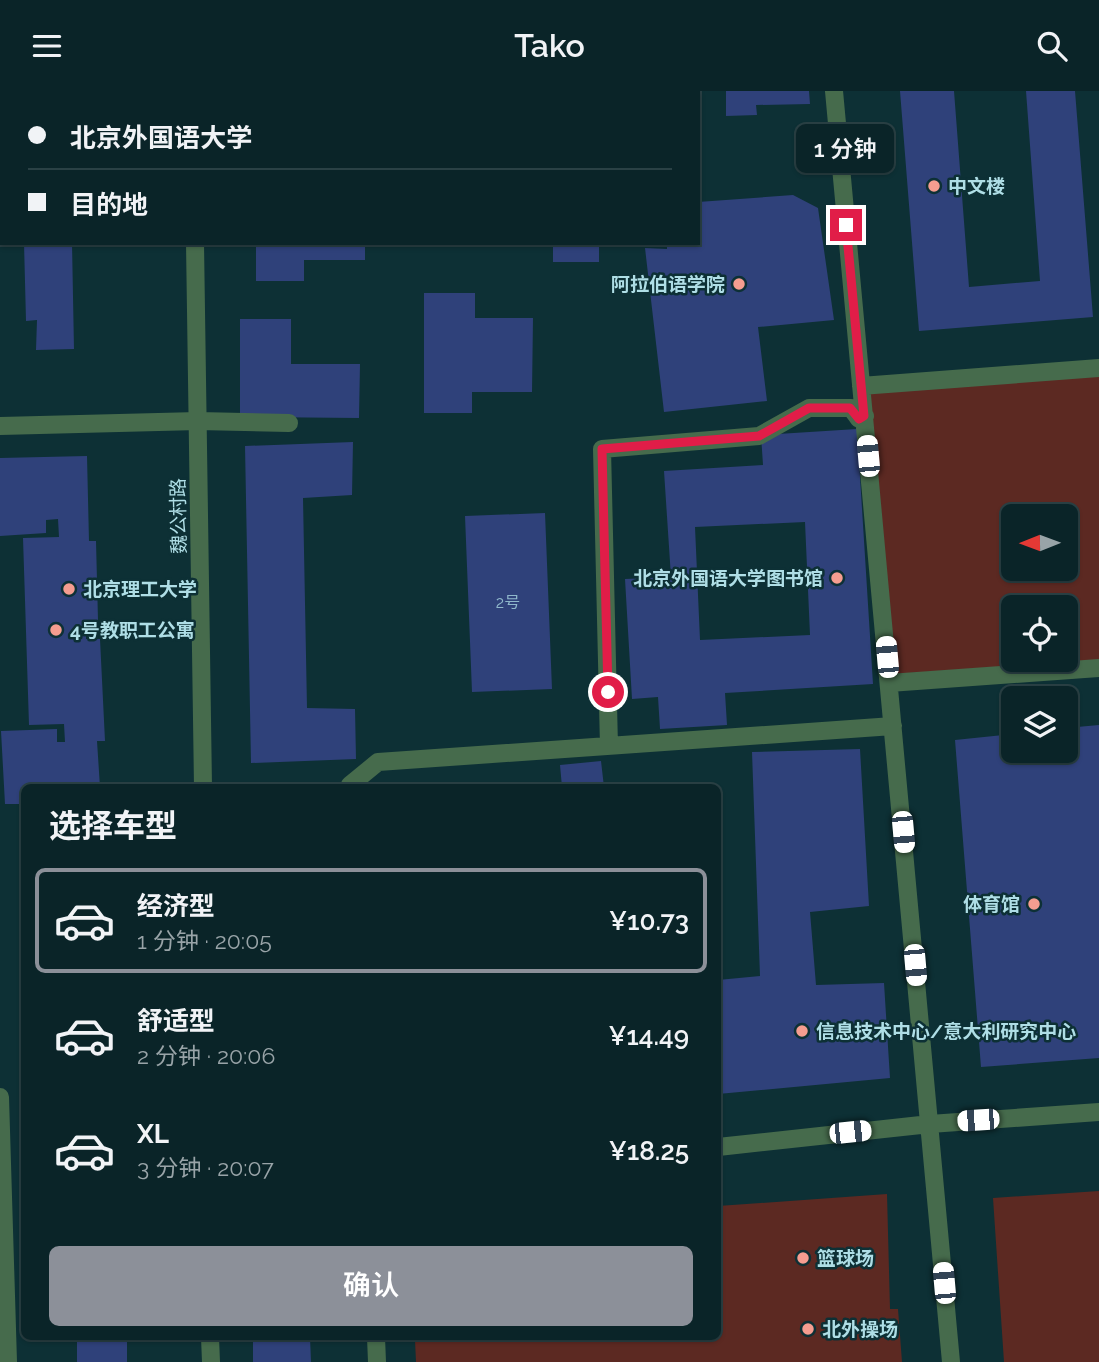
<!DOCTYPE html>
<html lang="zh">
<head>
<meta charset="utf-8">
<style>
	body { margin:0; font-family:Raleway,"Noto Sans SC",sans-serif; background:#132c30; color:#f1f3f6; height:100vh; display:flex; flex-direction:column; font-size:26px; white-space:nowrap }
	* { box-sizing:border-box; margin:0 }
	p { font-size:23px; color:#99a4a8 }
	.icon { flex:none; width:38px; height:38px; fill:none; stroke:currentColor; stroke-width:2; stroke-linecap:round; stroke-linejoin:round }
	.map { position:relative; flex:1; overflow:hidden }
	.sheet { position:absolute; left:21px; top:693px; width:700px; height:556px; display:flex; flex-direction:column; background:#0a2428; border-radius:10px; box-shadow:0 2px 5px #0004,0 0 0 2px #2a4145 }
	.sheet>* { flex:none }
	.hud { position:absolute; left:0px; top:0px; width:700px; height:154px; box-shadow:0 2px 5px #0004,0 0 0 2px #2a4145; display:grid; align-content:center; height:154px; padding:0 28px; background:#0a2428 }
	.needle { width:46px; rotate:269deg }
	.buttons { position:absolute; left:1001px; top:413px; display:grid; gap:14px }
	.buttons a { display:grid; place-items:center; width:77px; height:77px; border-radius:10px; background:#0a2428; box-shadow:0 2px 5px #0004,0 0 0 2px #2a4145; font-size:35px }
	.end { position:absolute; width:32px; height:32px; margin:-16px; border:9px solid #e11d48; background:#fff; box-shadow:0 0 0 4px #fff }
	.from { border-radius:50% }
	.bubble { position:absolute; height:49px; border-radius:10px; background:#0a2428; box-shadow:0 2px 5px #0004,0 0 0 2px #2a4145; font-size:23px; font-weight:600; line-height:49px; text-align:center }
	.car { position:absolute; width:21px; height:42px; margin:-21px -10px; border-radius:9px; box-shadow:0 0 5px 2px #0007; background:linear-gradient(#fff 24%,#345 0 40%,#fff 0 76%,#345 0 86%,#fff 0) }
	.hud b { display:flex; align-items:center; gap:24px; height:66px; font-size:26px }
	.hud b+b { border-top:2px solid #2a4145 }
	.hud i { width:18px; height:18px; background:#f1f3f6 }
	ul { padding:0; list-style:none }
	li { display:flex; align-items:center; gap:21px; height:105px; margin:0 14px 10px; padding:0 14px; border:4px solid transparent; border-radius:10px }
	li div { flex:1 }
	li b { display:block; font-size:26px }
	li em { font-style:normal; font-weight:600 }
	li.current { border-color:#8c9099 }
	li>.icon { width:63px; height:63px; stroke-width:1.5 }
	h2 { padding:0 28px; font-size:32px; line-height:84px }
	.cta { display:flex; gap:14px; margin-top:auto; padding:14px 28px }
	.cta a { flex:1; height:80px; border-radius:10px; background:#8c9099; color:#fff; font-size:28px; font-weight:600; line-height:80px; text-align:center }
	header { display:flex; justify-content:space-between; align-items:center; height:91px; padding:0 28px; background:#0a2428; font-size:32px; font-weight:600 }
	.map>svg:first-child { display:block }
	.green { fill:#5c2922; fill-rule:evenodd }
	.building { fill:#2f417a; fill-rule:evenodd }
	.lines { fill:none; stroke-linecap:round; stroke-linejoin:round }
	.minor { stroke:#466b4c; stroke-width:18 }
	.route { stroke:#e11d48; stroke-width:9 }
	.poi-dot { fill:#f59d90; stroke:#0d3035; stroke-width:2.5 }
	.labels { text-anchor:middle; stroke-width:5; stroke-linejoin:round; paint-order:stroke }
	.number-label { font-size:16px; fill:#8fb7cb }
	.poi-label { font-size:19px; font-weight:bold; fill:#afdee6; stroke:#0d3035; text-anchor:start }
	.street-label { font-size:19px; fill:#afdee6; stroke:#0d3035 }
</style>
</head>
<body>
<header><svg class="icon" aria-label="menu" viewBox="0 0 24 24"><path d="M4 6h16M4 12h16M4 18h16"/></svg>Tako<svg class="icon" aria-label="search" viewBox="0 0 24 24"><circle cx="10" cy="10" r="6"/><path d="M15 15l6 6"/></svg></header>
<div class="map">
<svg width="1099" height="1271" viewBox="0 0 1099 1271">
	<rect width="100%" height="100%" fill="#0d3035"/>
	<path class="green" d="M1099 284V569L896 583 870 300ZM1013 425H1066V478H1013ZM1013 516H1066V569H1013Z
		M1099 1100V1271H1004L993 1107Z
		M887 1103 890 1218H898L902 1271H416L415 1249 438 1246H718V1115Z"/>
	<path class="building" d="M726 0H809L810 13 756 14 757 24 726 25Z
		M900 0H954L969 196 1040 190 1026 0H1075L1093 226 919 240Z
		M793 104 818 117 834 229 758 236 767 310 664 321 645 157 667 158V152H698V111Z
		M24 152H72L74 258 36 259 37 229 26 230Z
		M256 152H365V169H304V190H256Z
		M553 152H599V171H553Z
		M424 202H475V227H533L532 301H472V322H424Z
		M240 228H291V273H360L359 327 240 326Z
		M857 338 873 593 725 602 727 634 660 638 658 606 632 608 625 488 671 486 664 380 763 374 761 344ZM805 431 810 544 700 549 695 436Z
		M353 351 352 404 303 407 307 617 355 618 356 668 251 672 245 355Z
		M87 365 89 450H96L98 529H86V548H100L105 650H97L100 696H24V713H5L1 640 57 638V651H65L64 633 29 634 23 447 59 446 58 428 46 429V442L0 445V367Z
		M545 422 552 598 472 601 465 425Z
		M1099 634V967L981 976 955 649 1013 643V660H1066V637Z
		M860 658 869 815 810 821 816 894 884 892 890 987 718 1003V889L760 885 752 661Z
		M601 670 604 696H562L560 674Z
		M77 1246H127V1271H77Z
		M253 1246H310L311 1271H253Z"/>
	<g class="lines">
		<path class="minor" d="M193 0V2
			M834 0 951 1271
			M195 152 203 696
			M861 295 1099 277
			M0 335 198 330 289 332
			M889 592 1099 577
			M609 655 602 358 759 345 809 317H851L859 328 865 325
			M350 696V694L378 671 893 635
			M0 1006 8 1271
			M718 1056 930 1033 1099 1021
			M210 1246 211 1271
			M376 1246 377 1271"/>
	</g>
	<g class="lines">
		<path class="route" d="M608 601 602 358 759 345 809 317H850L859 328 864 325 846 134"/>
	</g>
	<g class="poi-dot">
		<circle cx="934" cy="95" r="7"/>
		<circle cx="739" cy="193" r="7"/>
		<circle cx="837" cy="487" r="7"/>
		<circle cx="69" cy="498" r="7"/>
		<circle cx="56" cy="539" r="7"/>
		<circle cx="1034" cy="813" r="7"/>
		<circle cx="802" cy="940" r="7"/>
		<circle cx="803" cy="1167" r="7"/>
		<circle cx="808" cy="1238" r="7"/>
	</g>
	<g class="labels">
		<g class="number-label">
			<text x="508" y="517">2号</text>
		</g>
		<g class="poi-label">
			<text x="948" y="102">中文楼</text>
			<text x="725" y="200" text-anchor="end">阿拉伯语学院</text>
			<text x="823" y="494" text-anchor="end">北京外国语大学图书馆</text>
			<text x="83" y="505">北京理工大学</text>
			<text x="70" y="546">4号教职工公寓</text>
			<text x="1020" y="820" text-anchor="end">体育馆</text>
			<text x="816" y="947">信息技术中心/意大利研究中心</text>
			<text x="817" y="1174">篮球场</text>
			<text x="822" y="1245">北外操场</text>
		</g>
		<g class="street-label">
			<text transform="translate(178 425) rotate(-91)" y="7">魏公村路</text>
		</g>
	</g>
</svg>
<div class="buttons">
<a><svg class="needle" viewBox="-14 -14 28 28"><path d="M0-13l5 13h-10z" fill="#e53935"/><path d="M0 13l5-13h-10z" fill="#99a4a8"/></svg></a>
<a><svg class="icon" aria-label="locate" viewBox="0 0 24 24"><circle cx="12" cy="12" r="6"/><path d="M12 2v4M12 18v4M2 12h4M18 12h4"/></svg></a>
<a><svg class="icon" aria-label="layers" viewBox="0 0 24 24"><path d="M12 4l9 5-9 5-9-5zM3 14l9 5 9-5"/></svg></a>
</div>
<i class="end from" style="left:608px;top:601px"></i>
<i class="end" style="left:846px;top:134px"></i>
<div class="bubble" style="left:796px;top:33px;width:98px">1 分钟</div>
<i class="car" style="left:868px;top:365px;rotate:355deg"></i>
<i class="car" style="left:887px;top:566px;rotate:355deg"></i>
<i class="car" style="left:903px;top:741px;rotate:175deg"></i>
<i class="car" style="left:915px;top:874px;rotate:175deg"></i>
<i class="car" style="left:978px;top:1029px;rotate:266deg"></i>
<i class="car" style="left:850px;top:1041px;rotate:84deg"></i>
<i class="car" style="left:944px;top:1192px;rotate:355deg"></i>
<div class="hud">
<b><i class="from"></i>北京外国语大学</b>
<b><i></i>目的地</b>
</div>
<section class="sheet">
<h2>选择车型</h2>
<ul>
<li class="current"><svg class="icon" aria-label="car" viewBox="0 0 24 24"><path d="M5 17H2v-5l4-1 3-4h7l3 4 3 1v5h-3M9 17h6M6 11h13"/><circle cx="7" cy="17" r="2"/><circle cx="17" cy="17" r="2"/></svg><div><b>经济型</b><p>1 分钟 · 20:05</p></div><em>¥10.73</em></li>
<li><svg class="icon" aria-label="car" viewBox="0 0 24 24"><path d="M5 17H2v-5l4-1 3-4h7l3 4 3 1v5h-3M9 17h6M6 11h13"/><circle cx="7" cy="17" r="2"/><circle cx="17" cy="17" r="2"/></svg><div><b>舒适型</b><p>2 分钟 · 20:06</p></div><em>¥14.49</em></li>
<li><svg class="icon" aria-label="car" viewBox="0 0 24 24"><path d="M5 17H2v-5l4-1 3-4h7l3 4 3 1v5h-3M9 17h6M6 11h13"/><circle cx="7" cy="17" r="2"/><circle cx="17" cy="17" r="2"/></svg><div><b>XL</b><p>3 分钟 · 20:07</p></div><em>¥18.25</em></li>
</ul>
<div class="cta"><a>确认</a></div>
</section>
</div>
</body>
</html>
